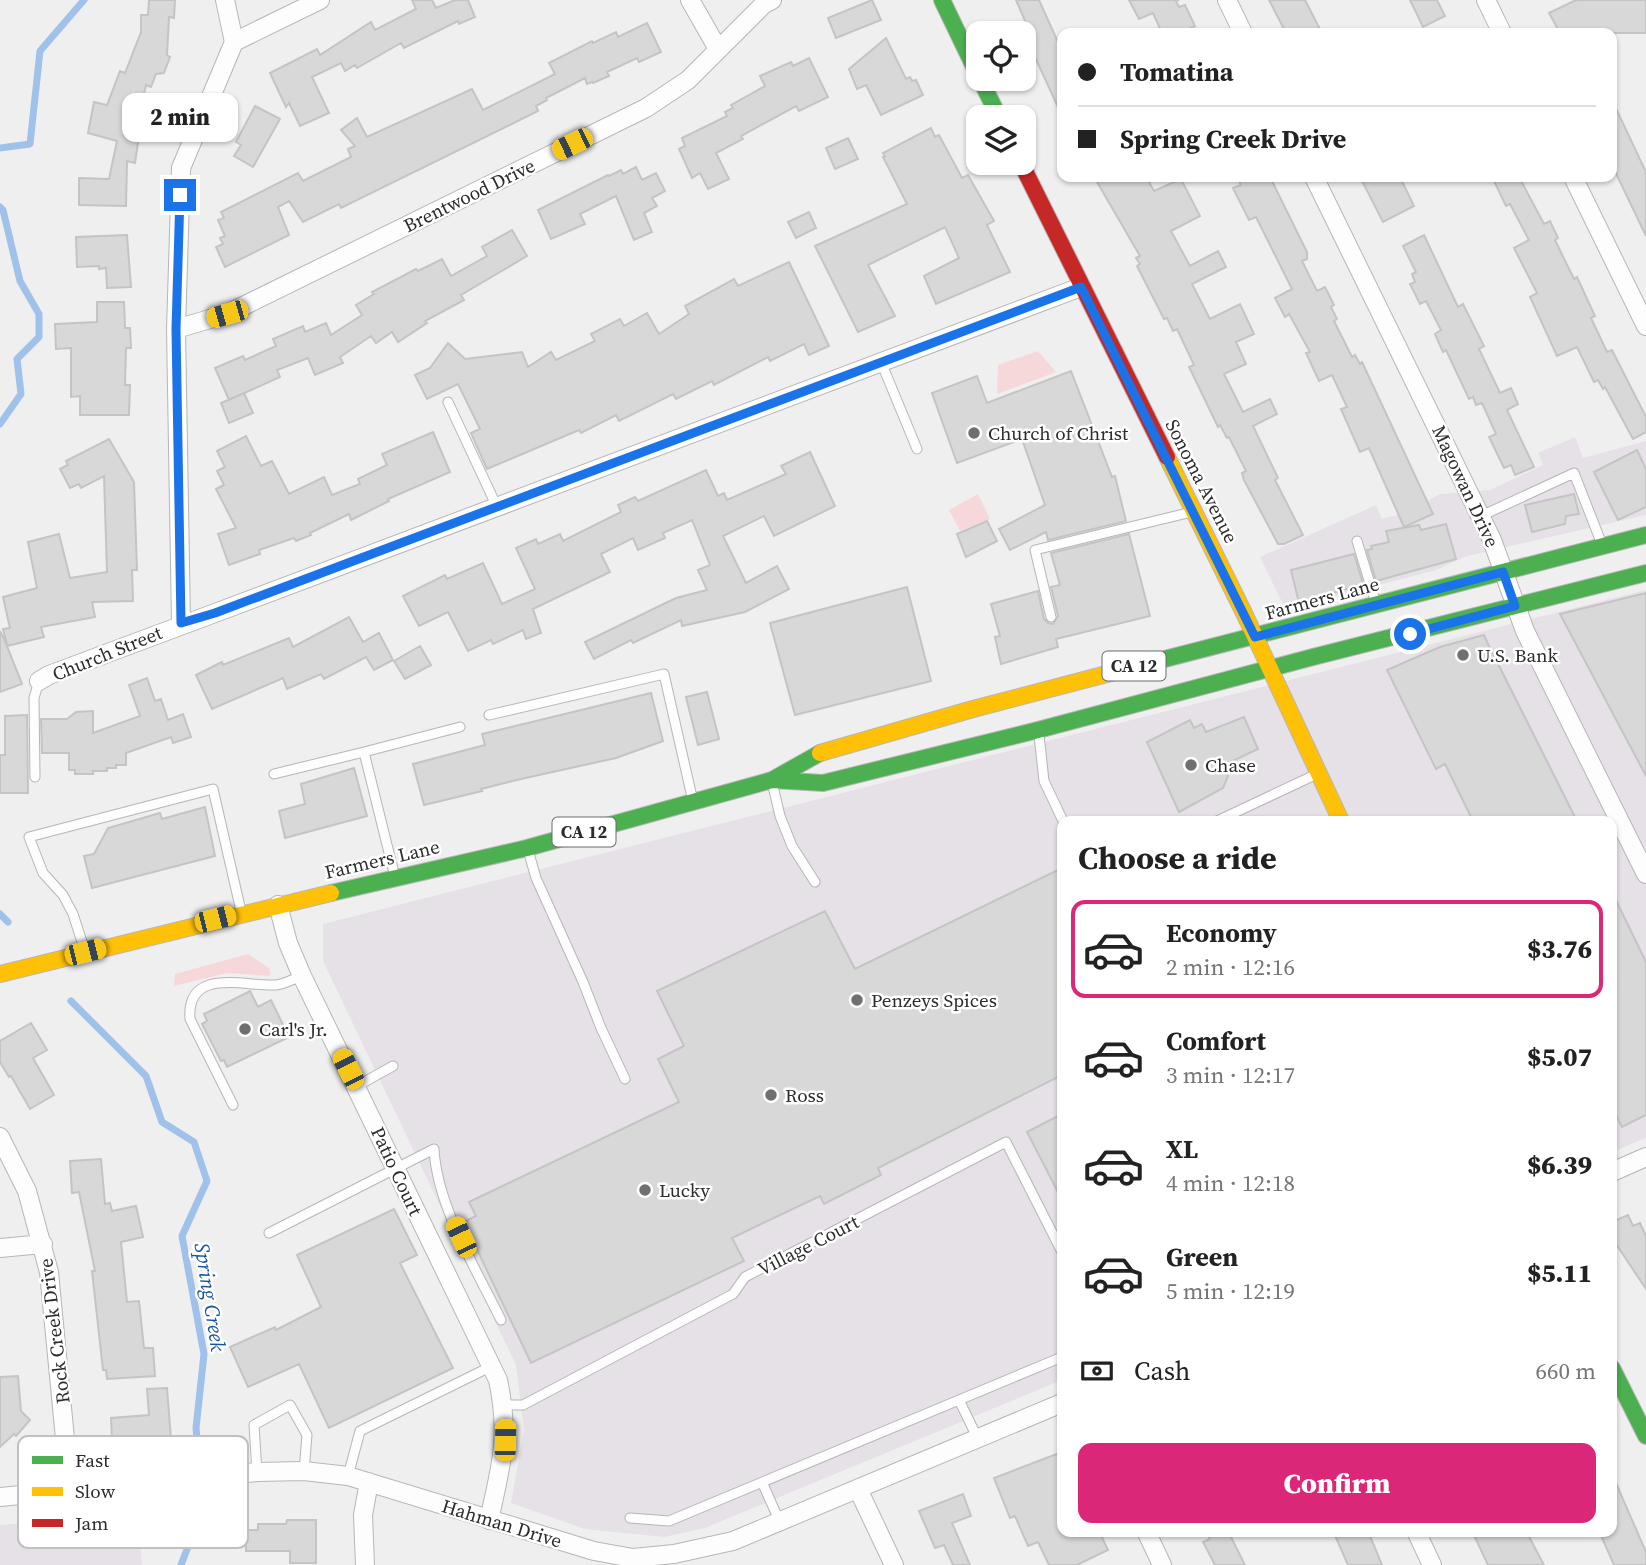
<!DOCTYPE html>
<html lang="en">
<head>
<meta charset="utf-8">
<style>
	body { margin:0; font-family:"Source Serif 4",serif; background:#f6f6f6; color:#222; height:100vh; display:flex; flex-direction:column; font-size:26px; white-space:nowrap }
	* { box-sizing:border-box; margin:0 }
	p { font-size:23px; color:#767676 }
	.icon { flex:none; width:38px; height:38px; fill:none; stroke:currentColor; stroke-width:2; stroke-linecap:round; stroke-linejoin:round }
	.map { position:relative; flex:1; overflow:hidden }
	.drawer { position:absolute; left:1057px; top:816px; width:560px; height:721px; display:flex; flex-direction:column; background:#fff; border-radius:14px; box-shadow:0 2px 5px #0004 }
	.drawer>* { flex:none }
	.top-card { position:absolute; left:1057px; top:28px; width:560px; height:154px; border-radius:14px; box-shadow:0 2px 5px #0004; display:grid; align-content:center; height:154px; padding:0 21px; background:#fff }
	.fabs { position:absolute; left:966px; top:21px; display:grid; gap:14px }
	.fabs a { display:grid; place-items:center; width:70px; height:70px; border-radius:14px; background:#fff; box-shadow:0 2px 5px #0004; font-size:35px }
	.end { position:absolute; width:32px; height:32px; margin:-16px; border:9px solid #1a73e8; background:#fff; box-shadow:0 0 0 4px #fff }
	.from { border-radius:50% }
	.bubble { position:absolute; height:49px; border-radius:14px; background:#fff; box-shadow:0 2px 5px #0004; font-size:23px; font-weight:800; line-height:49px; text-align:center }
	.car { position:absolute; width:21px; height:42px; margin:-21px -10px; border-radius:9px; box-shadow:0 0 5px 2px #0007; background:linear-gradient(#f5c518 24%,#345 0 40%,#f5c518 0 76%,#345 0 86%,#f5c518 0) }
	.top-card b { display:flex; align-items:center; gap:24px; height:66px; font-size:26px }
	.top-card b+b { border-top:2px solid #e0e0e0 }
	.top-card i { width:18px; height:18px; background:#222 }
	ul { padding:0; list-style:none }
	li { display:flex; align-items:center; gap:21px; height:98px; margin:0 14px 10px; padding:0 7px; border:4px solid transparent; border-radius:14px }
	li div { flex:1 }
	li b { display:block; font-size:26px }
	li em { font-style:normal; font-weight:800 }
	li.on { border-color:#db2777 }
	li>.icon { width:63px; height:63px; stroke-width:1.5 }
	h2 { padding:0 21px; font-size:32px; line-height:84px }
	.pay { display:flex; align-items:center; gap:18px; height:77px; padding:0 21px; font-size:26px }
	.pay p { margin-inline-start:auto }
	.button { display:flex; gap:14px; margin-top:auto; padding:14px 21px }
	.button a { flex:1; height:80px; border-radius:14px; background:#db2777; color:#fff; font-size:28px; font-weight:800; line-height:80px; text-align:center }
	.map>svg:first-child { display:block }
	.built { fill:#e5e1e7 }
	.green { fill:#f7d8da }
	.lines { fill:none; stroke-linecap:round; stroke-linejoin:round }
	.stream { stroke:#a0c1ea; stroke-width:7 }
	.building { fill:#d8d8d8; stroke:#c5c4c5; stroke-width:2 }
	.lane-casing { stroke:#b6b6b6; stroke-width:11 }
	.street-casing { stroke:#b6b6b6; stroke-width:20 }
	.fast-casing { stroke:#b6b6b6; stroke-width:18 }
	.slow-casing { stroke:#b6b6b6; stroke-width:18 }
	.jam-casing { stroke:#b6b6b6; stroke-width:18 }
	.lane { stroke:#fdfdfd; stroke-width:9 }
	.street { stroke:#fdfdfd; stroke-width:18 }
	.fast { stroke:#4caf50; stroke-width:16 }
	.slow { stroke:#ffc107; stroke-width:16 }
	.jam { stroke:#c62828; stroke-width:16 }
	.route { stroke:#1a73e8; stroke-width:9 }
	.poi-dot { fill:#717071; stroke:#fff; stroke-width:2.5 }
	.labels { text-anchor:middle; stroke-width:5; stroke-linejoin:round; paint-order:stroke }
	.shield { fill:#fff; stroke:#6b6b6c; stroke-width:2 }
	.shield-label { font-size:18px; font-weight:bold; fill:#2c2c2d }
	.street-label { font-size:19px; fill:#2c2c2d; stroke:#fff }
	.poi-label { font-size:19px; fill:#2c2c2d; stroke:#fff; text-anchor:start }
	.water-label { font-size:21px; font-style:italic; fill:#16559b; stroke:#fff }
	.key { fill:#fff; stroke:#c0c0c0; stroke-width:2 }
	.key-label { font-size:19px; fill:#2c2c2d }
</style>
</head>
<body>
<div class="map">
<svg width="1646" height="1565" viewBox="0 0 1646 1565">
	<rect width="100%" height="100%" fill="#f0eff0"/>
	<path class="built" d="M1575 437 1583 458 1646 441V515L1467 556 1436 570 1292 608 1283 604 1260 557 1376 505 1382 519 1405 513 1440 494 1490 490 1543 465 1538 453Z
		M1646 590V1138L1612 1152V821H1062V1380L705 1528 664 1537 585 1529 511 1503 524 1430 516 1365 323 961V924Z
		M137 1514 142 1565H0V1525Z"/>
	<path class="green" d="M1038 351 1056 372 997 394 998 365Z
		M978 494 990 519 960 531 949 510Z
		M248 954 269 968 271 974 269 976 227 973 174 986 175 974Z"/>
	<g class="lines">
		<path class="stream" d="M0 148 30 144 40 51 84 0
			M0 207 3 210 20 281 39 314V337L17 359 21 394 0 424
			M0 914 8 922
			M71 1001 146 1076 162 1122 194 1142 207 1181 182 1236 204 1354 196 1428 198 1448
			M181 1565 203 1508"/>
	</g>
	<path class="building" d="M149 0H175L174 18 169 17 167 55 170 57 164 73 156 74 151 87 146 85 137 128 140 129 135 163 127 161 126 206 79 205V178L109 179 117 141 88 133 94 102 107 105 120 71 125 73 141 32V15H148Z
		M412 0H432L436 8 455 0H468L475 17 459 24 458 21 404 48 401 43 357 68 355 65 345 71 341 63 312 77 329 113 300 126 289 103 286 107 270 73 317 49 320 55 371 22 375 30 416 9Z
		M872 0 881 20 836 38 828 18Z
		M1016 0H1039L1062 51V116L1024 33 1029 30Z
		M1129 0H1179L1176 1 1179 7 1185 5 1195 26 1180 33H1162L1153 13 1139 19Z
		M1269 0H1305L1322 33H1286Z
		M1410 0H1437L1445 16 1423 27Z
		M1576 0H1646V33H1560L1549 13Z
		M647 23 661 52 639 62 637 58 607 72 609 76 593 83 592 82 587 84 585 78 546 98 547 100 536 106 538 111 341 208 339 204 303 222 289 201 278 207 289 235 225 267 216 247 223 244 220 238 225 236 218 220 224 218 221 212 298 173 303 181 351 157 348 149 355 146 341 130 357 118 367 137 472 89 483 110 555 74 549 63 592 41 593 43 616 32 618 37Z
		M886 38 906 79 910 77 912 81 916 80 923 95 881 115 866 85 857 89 849 69Z
		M809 58 828 97 799 111 796 106 741 136 743 139 716 153 729 179 708 189 700 173 692 178 679 149 685 146 682 138 727 116 725 112 733 108 731 105 765 86 760 76 791 62 793 66Z
		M1612 100 1646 172V236L1612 165Z
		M255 106 280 119 253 167 234 156 241 145 236 142Z
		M931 128 935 137 939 135 962 178 968 175 994 221 987 225 1010 272 936 304 924 276 959 258 945 227 868 265 895 316 858 332 815 246 907 204 883 157 885 156 883 153Z
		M848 138 858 159 835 169 826 148Z
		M636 167 642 180 656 173 665 191 652 198 657 206 644 213 652 232 634 240 616 196 580 214 585 224 551 239 538 210 608 175 609 176 621 170 623 174Z
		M1107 177H1146L1154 191 1181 179 1200 216 1171 231 1190 266 1218 251 1226 267 1192 284 1210 319 1240 304 1254 334 1236 342 1246 364 1224 374 1243 412 1270 399 1277 414 1253 426 1278 478 1275 480 1303 535 1284 544H1278L1244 480 1242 473 1246 471 1229 437 1227 438 1220 425 1218 427 1193 375 1189 367 1194 365 1177 329 1173 331 1167 318 1164 319 1137 266 1140 264 1136 258 1140 256 1097 182Z
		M1237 177H1270L1307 252V259L1302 261 1317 291 1325 287 1334 305 1331 307 1337 319 1334 321 1352 357 1355 355 1360 364 1362 362 1433 514 1404 527 1369 448 1360 452 1341 409 1347 407 1332 375 1319 381 1306 353 1310 352 1289 314 1285 317 1275 298 1292 289 1256 217 1249 220 1233 188 1241 185Z
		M1360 177H1400L1414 206 1383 222Z
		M1492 177H1519L1544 224 1550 221 1558 238 1555 240 1574 279 1577 277 1595 316 1591 318 1607 352 1612 350 1646 417V432L1633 439 1605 387 1603 389 1598 380 1594 382 1577 347 1557 356 1530 297 1537 293 1514 248 1529 240 1510 204 1506 206Z
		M809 212 816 228 796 238 788 222Z
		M512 230 527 256 461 295 464 300 425 321 427 323 398 342 392 332 376 343 371 336 340 357 343 363 315 375 308 358 277 370 280 377 229 400 215 368 243 356 245 360 276 346 273 339 303 326 305 332 326 323 331 335 362 315 356 305 374 294 372 292 416 269 418 271 442 259 451 276 487 256 482 247Z
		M127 235 131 287 107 288 106 268 99 269V266L77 267 76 237Z
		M1424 235 1458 307 1463 304 1484 346 1479 349 1500 393 1511 388 1518 404 1507 410 1534 467 1515 475 1511 465 1504 468 1489 437 1496 434 1482 403 1476 405 1473 397 1469 399 1446 350 1443 352 1435 334 1441 330 1426 301 1420 304 1410 284 1415 282 1412 274 1416 272 1403 246Z
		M789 262 829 346 809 355 804 344 770 361 768 357 714 385 712 381 676 399 673 394 619 421 616 415 581 433 579 430 487 469 471 433 480 429 458 384 427 399 415 375 430 368 448 343 465 359 522 352 528 367 551 352 556 360 595 341 591 334 620 319 624 326 647 313 659 334 689 314 685 306 734 279 738 286Z
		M97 302H124L125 328H130L131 348H126L125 385H130L129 415H80V396L71 397V348L56 349 55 324 97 322Z
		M1071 371 1112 477 1115 476 1126 521 1048 540 1046 532 1010 550 999 529 1045 505 1022 439 957 463 932 393 977 376 987 403Z
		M244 393 253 413 229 423 221 403Z
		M433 432 450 472 388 499 389 501 351 520 349 514 310 533 311 535 296 541 294 538 259 550 260 554 229 565 218 534 236 528 216 489 224 485 217 471 225 467 217 451 246 436 261 466 272 461 289 494 324 477 332 495 360 484 358 479 387 465 382 454Z
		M109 439 134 482 137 570H132L133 601 92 602 95 617 41 627 44 637 7 646 22 684 0 692V631L7 645 3 629 10 628 3 597 37 588 28 542 59 534 70 578 107 572 104 476 81 488 79 484 70 488 60 469 68 465 66 461Z
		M1637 450 1646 469V507L1618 520 1594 472Z
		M810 452 835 506 774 536 764 516 723 536 746 583 777 566 789 589 745 612 682 626 681 620 633 643 631 640 594 659 585 642 676 598 707 590 698 570 710 565 692 520 663 533 665 538 638 550 633 538 601 554 610 572 533 609 541 633 526 639 523 630 493 644 491 640 468 651 448 612 419 626 403 596 445 575 447 579 483 563 502 604 535 589 516 548 536 539 538 544 560 534 563 541 621 512 618 505 635 497 638 501 706 470 718 496 724 493 727 500 786 474 781 466Z
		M1574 494 1579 514 1566 516 1565 524 1532 532 1525 505Z
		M987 521 997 541 966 557 957 534Z
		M1446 524 1456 559 1376 581 1367 550 1372 549 1371 546 1389 542 1386 531 1419 525 1421 530Z
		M1129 534 1150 616 1056 639 1058 647 1001 664 995 637 1000 636 991 604 1038 591 1044 619 1048 623 1053 624 1058 616 1051 587 1060 585 1051 553Z
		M1354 554 1363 584 1299 603 1291 570Z
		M907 587 931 681 795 715 770 623Z
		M1646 593V776L1560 614Z
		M349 617 363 642 379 633 393 660 374 670 366 657 324 679 321 674 287 689 283 678 212 709 196 675 222 662 223 665 289 638 293 647Z
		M1484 635 1488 644 1577 821H1473L1445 764 1436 769 1387 670 1440 647Z
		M420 646 431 665 405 679 394 661Z
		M147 678 155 701 161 699 168 720 183 714 191 737 173 743 171 737 126 753V765H116V768H107V771H93V774H75V770H69V753H42L41 719H67L76 712 93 711V733L140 716 129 685Z
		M707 692 719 739 698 745 686 697Z
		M651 693 663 741 616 758 521 779 481 789 482 791 424 805 413 764 485 745 482 734Z
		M27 715 28 793H0V755H5V716Z
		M1244 717 1258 749 1222 766 1228 776 1223 788 1179 812 1147 742 1190 720 1194 728 1202 724 1206 732Z
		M354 768 367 816 285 838 279 811 305 804 301 784Z
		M205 807 215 856 92 888 84 856 94 854 108 828 160 813 162 819Z
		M1062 868V1075L878 1168 881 1175 824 1204 820 1196 732 1238 744 1261 531 1363 464 1222 476 1216 469 1202 679 1102 658 1059 684 1046 657 991 825 911 855 969Z
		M1612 892 1646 962V1115L1622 1127 1612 1107Z
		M250 991 258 1007 271 1000 289 1037 227 1067 224 1060 221 1061 202 1024 207 1021 204 1014Z
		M31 1023 47 1050 33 1058 54 1095 30 1109 11 1076 9 1077 0 1062V1041Z
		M1062 1114V1200L1027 1132Z
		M101 1159 105 1204 110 1203 112 1211 136 1206 143 1237 121 1242 127 1302 139 1301 144 1348H153L155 1376 107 1379 106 1370H103L92 1271H95L79 1192 72 1193 70 1161Z
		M394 1209 417 1255 400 1263 453 1368 329 1428 299 1364 248 1387 230 1347 275 1327 276 1330 321 1307 297 1255Z
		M1628 1215 1633 1226 1640 1223 1646 1236V1289L1612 1238V1222Z
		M18 1376 21 1411 30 1420 16 1436 14 1434 0 1447V1377Z
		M167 1388 171 1439 133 1442V1438L112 1439 111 1418 149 1415 147 1389Z
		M1062 1452V1531H1099L1108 1550 1077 1565H1049L1038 1542 1028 1546 1015 1516 1010 1518 994 1478Z
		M1612 1474 1646 1552V1565H1614L1599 1531H1612Z
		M963 1494 971 1516 952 1523 970 1565H953L944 1545 935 1548 919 1511Z
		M287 1520H316V1563H290V1551H246V1530H258V1524H286Z
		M1206 1531H1228L1245 1565H1215L1203 1542 1210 1539Z
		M1333 1531H1368L1382 1565H1348Z
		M1472 1531H1526L1544 1565H1488Z"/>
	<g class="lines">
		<defs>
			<path id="lane" d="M881 362 917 449
				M448 402 497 507
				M1481 516 1574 473 1601 542
				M1357 541 1375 600
				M1051 617 1035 550 1192 512
				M489 715 664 674 692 797
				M1039 735 1044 781 1063 821
				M274 774 364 752
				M35 777 34 698 39 681
				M773 786 780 816 792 846 815 882
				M1217 821 1317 774
				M528 850 536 878 583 982 601 1028 625 1079
				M394 873 364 752 460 727
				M84 948 73 914 63 895 43 873 29 837 213 789 241 911
				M357 1086 393 1066
				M233 1105 190 1019C186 966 247 987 276 985 285 984 293 979 302 976
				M269 1233 434 1149C437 1206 476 1269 501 1320
				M959 1400 978 1439
				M503 1405H523L733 1294 745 1277 1006 1142 1062 1252
				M257 1472 254 1425 290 1405 307 1435 304 1471
				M348 1476 360 1431 492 1366
				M762 1482 779 1520
				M630 1518 669 1521 1062 1357"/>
			<path id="street" d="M690 0 718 49
				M1227 0 1243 33
				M1486 0 1502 33
				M234 42 320 0
				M1314 177 1492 540 1525 631 1646 874
				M1573 177 1646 326
				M176 329 227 314 646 108 688 80 764 4 772 0
				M181 623 176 329 181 168 234 42 225 0
				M39 681 49 675 215 613 1081 287
				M278 905 288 943 302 976 498 1380C510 1435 501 1467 489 1520
				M0 1137 27 1191 49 1272 70 1491
				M1612 1172 1646 1157
				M0 1248 43 1244
				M858 1489 894 1565
				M0 1497 257 1472 304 1471 348 1476 594 1551 633 1558 674 1554 733 1541 1062 1403
				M1146 1531 1162 1565
				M1416 1531 1432 1565
				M365 1565 363 1515 369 1482"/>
			<path id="fast" d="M942 0 978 75
				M980 79 999 117
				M1122 670 1646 535
				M772 780 823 783 1038 730 1313 657 1646 573
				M331 893 527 848 772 780 820 753
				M1612 1368 1646 1436"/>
			<path id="slow" d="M1167 457 1244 613 1341 821
				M820 753 973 709 1122 670
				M0 974 331 893"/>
			<path id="jam" d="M1021 163 1167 457"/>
		</defs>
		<use href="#lane" class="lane-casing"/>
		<use href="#street" class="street-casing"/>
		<use href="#fast" class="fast-casing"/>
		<use href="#slow" class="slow-casing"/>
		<use href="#jam" class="jam-casing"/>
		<use href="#lane" class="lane"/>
		<use href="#street" class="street"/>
		<use href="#fast" class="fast"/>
		<use href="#slow" class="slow"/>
		<use href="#jam" class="jam"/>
	</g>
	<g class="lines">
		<path class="route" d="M180 195 176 329 181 623 215 613 1081 287 1255 637 1503 572 1515 606 1410 634"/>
	</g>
	<g class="poi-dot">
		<circle cx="974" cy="433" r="7"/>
		<circle cx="1463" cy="655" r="7"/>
		<circle cx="1191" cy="765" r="7"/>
		<circle cx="857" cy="1000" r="7"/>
		<circle cx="245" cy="1029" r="7"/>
		<circle cx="771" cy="1095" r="7"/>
		<circle cx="645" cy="1190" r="7"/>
	</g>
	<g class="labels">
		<g class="shield">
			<rect x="1102.5" y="651.5" width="63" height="29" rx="5"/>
			<rect x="552.5" y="817.5" width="63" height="29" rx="5"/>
		</g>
		<g class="shield-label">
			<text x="1134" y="672">CA 12</text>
			<text x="584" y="838">CA 12</text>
		</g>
		<g class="street-label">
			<text transform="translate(469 195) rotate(-26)" y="7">Brentwood Drive</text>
			<text transform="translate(1202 481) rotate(63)" y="7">Sonoma Avenue</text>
			<text transform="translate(1466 486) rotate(65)" y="7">Magowan Drive</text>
			<text transform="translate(1322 598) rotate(-15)" y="7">Farmers Lane</text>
			<text transform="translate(107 653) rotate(-22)" y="7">Church Street</text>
			<text transform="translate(382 859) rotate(-13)" y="7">Farmers Lane</text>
			<text transform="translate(397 1171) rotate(65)" y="7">Patio Court</text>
			<text transform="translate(808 1245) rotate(-27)" y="7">Village Court</text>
			<text transform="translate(54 1331) rotate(-97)" y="7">Rock Creek Drive</text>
			<text transform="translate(502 1523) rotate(17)" y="7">Hahman Drive</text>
		</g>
		<g class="poi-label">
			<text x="988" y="440">Church of Christ</text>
			<text x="1477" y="662">U.S. Bank</text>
			<text x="1205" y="772">Chase</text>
			<text x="871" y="1007">Penzeys Spices</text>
			<text x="259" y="1036">Carl's Jr.</text>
			<text x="785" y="1102">Ross</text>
			<text x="659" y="1197">Lucky</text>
		</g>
		<g class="water-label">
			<text transform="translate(210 1297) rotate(81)" y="7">Spring Creek</text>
		</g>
	</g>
	<rect x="18" y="1436" width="230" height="112" rx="10" class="key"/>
	<rect x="32" y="1456" width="31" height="8" fill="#4caf50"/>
	<rect x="32" y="1487" width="31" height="9" fill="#ffc107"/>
	<rect x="32" y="1519" width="31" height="8" fill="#c62828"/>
	<g class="key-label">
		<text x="75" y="1467">Fast</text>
		<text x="75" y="1498">Slow</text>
		<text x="75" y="1530">Jam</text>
	</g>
</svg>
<div class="fabs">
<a><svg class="icon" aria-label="locate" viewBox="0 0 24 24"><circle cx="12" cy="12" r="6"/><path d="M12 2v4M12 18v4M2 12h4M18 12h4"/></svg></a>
<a><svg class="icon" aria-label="layers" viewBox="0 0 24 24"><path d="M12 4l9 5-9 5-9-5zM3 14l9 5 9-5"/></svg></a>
</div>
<i class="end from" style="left:1410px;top:634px"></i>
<i class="end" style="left:180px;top:195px"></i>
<div class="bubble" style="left:122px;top:93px;width:116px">2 min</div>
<i class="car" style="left:572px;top:144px;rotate:244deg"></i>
<i class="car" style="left:227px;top:314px;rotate:254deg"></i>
<i class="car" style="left:215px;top:919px;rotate:76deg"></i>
<i class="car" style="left:85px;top:952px;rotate:76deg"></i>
<i class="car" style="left:348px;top:1069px;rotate:333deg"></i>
<i class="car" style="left:461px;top:1237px;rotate:335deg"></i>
<i class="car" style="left:505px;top:1440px;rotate:1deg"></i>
<div class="top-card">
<b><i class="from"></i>Tomatina</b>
<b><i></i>Spring Creek Drive</b>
</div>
<section class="drawer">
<h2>Choose a ride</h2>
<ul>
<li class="on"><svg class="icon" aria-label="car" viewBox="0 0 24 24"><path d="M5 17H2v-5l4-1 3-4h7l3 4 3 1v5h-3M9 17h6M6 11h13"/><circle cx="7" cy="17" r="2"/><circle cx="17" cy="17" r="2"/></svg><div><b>Economy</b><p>2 min · 12:16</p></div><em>$3.76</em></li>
<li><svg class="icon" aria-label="car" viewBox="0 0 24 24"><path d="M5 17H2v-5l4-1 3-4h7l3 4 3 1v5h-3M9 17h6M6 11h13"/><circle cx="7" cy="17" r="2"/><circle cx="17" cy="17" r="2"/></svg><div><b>Comfort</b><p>3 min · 12:17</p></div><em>$5.07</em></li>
<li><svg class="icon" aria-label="car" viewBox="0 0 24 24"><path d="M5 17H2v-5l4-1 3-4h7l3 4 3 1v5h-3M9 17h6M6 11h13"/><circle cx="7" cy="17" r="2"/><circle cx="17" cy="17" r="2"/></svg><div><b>XL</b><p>4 min · 12:18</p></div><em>$6.39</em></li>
<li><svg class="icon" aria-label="car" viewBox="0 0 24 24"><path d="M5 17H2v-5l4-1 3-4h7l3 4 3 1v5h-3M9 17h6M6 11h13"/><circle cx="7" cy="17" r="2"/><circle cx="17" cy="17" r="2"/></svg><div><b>Green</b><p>5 min · 12:19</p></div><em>$5.11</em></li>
</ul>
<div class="pay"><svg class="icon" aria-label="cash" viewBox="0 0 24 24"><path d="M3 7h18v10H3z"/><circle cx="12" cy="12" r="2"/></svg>Cash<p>660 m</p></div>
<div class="button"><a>Confirm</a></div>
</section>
</div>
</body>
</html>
